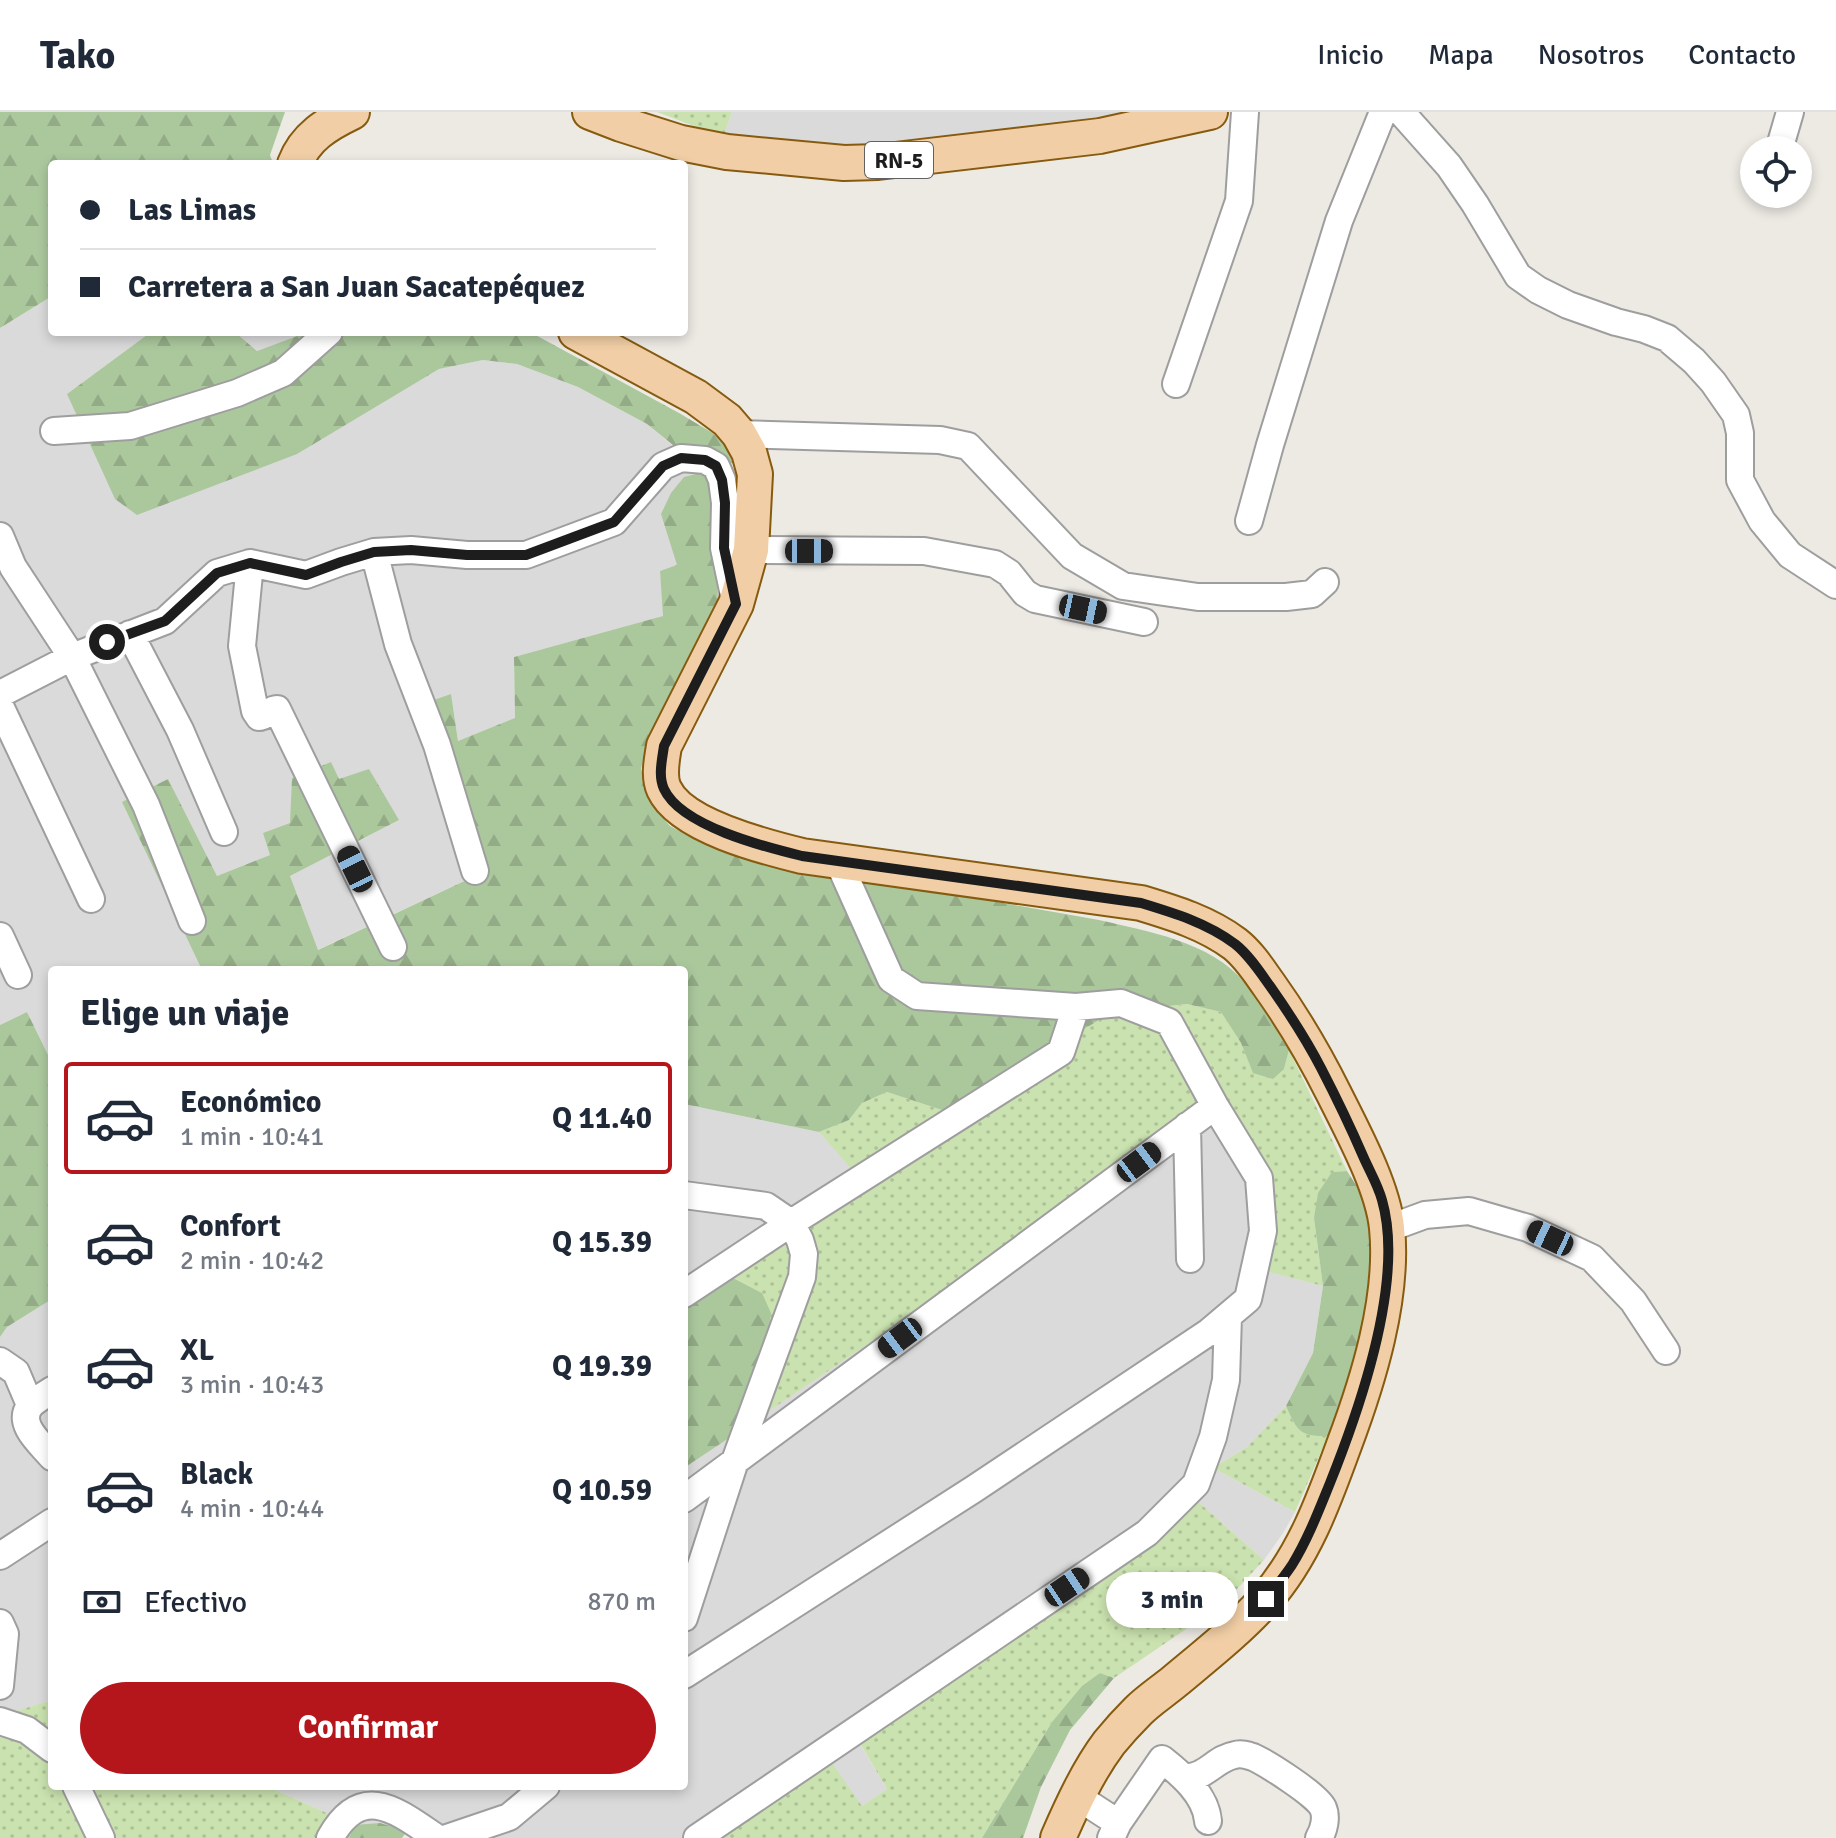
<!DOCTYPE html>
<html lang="es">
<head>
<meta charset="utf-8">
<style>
	body { margin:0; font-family:Signika,sans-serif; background:#f6f6f7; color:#1f2937; height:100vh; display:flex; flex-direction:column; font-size:30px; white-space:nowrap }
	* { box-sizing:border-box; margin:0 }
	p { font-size:26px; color:#747a83 }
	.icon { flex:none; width:44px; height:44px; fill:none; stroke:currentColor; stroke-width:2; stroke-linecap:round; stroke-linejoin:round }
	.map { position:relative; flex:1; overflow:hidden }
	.side { position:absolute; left:48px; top:854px; width:640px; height:824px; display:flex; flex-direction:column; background:#fff; border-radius:8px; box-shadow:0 4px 12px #0003 }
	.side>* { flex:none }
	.banner { position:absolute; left:48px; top:48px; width:640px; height:176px; border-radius:8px; box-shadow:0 4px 12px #0003; display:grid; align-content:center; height:176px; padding:0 32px; background:#fff }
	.buttons { position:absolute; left:1740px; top:24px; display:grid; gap:16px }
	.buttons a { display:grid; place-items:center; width:72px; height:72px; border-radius:50%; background:#fff; box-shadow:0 4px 12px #0003; font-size:40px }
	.end { position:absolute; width:36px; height:36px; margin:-18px; border:10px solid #1d1d1d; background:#fff; box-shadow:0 0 0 4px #fff }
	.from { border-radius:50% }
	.bubble { position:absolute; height:56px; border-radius:28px; background:#fff; box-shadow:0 4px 12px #0003; font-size:26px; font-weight:800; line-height:56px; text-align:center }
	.car { position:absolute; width:24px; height:48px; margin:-24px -12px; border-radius:10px; box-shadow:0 0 6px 2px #0007; background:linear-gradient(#222 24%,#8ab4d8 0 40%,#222 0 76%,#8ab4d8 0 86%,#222 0) }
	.banner b { display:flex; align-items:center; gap:28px; height:76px; font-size:30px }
	.banner b+b { border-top:2px solid #e0e1e3 }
	.banner i { width:20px; height:20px; background:#1f2937 }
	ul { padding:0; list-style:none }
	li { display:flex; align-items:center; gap:24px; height:112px; margin:0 16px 12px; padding:0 16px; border:4px solid transparent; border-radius:8px }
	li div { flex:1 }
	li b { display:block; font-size:30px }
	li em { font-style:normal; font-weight:800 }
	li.current { border-color:#b5161b }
	li>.icon { width:72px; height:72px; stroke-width:1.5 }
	h2 { padding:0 32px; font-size:36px; line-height:96px }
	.pay { display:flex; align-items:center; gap:20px; height:88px; padding:0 32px; font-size:30px }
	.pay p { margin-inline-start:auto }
	.cta { display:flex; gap:16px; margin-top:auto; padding:16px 32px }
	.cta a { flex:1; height:92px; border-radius:48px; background:#b5161b; color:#fff; font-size:32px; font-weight:800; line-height:92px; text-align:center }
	header { display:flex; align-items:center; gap:48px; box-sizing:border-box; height:112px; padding:0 40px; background:#fff; border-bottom:2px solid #e0e1e3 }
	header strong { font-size:38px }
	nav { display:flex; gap:44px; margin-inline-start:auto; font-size:28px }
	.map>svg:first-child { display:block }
	.residential { fill:#dbdada }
	.grass { fill:url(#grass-dots) }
	.forest { fill:url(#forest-firs) }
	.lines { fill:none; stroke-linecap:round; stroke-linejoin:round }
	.minor-casing { stroke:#9e9e9e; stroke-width:30 }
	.major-casing { stroke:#865b10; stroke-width:38 }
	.minor { stroke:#fff; stroke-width:26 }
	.major { stroke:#f1cea5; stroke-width:34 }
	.route { stroke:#1d1d1d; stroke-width:10 }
	.labels { text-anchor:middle; stroke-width:6; stroke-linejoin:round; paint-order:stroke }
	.shield { fill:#fff; stroke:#616161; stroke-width:2 }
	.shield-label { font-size:22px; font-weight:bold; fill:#1d1d1d }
</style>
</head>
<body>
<header>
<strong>Tako</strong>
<nav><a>Inicio</a><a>Mapa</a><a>Nosotros</a><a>Contacto</a></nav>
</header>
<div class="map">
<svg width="1836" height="1726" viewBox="0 0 1836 1726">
	<defs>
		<pattern id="grass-dots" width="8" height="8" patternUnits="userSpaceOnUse" patternTransform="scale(2)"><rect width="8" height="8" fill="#cae2af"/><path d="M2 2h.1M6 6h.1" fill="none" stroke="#adc196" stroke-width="1.8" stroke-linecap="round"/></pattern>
		<pattern id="forest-firs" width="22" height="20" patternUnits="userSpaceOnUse" patternTransform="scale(2)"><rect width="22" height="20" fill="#abc89d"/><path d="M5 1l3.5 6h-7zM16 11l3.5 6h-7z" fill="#93ab87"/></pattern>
	</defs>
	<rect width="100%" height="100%" fill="#edeae4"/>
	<path class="residential" d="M732 0H1126L1079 11 857 37 723 25Z
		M52 184V220H151L67 282 404 277 439 257 483 248 517 252 578 275 647 312 704 360 677 454 660 459 664 504 514 545 515 607 458 629 451 582 475 764 317 838 290 764 399 708 290 711 270 743 217 764 168 668 123 690 202 858H52V951L27 900 0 913V216Z
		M235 220H308L257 239Z
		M1228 989 1246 1027 1262 1158 1323 1174 1313 1241 1286 1294 1247 1335 1213 1356 1295 1400 1283 1421 1264 1448 1195 1387 851 1617 887 1677 862 1694 698 1726H423L407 1719 354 1713 266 1674H684V1356Z
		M684 992 819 1020 869 1076 684 1199Z
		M52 1187V1588L0 1604V1225L7 1215Z"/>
	<path class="grass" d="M657 0H732L723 25Z
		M1187 892 1221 900 1241 931 1253 960 1284 957 1289 938 1347 1059 1332 1060 1314 1106 1323 1174 1261 1158 1246 1027 1227 989 735 1322 762 1181 733 1166 868 1076 819 1020 849 1008 862 991 887 980 945 999 1101 907 1141 897Z
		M1286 1294C1297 1319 1300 1325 1328 1324L1295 1400 1213 1356 1247 1335Z
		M1195 1387 1264 1448 1223 1492 1114 1566 1100 1561 1052 1610 982 1726H698L822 1637 862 1694 887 1677 851 1616Z
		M52 1588V1674H266L354 1713 349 1726H0V1604Z"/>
	<path class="forest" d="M0 0H285L270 43 273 52H52V184L0 216Z
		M151 220H235L257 239 308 220H530L679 301 711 320 732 337 734 352 703 339 684 342 647 312 578 275 517 252 483 248 439 257 297 342 137 403 115 387 67 282Z
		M704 360 716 367 718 494 649 627 641 657 651 693 670 714 700 730 753 747 1099 808C1147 819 1211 830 1244 870 1261 891 1274 916 1289 938L1284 957 1273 967 1253 961 1241 931 1221 900 1187 892 1141 897 1101 907 945 999 887 980 862 991 849 1008 819 1020 684 992V858H202L122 690 168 667 217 764 270 743 263 721 290 711 292 666 331 650 339 667 369 657 399 708 290 764 318 838 475 764 431 589 451 582 458 629 515 606 514 545 663 504 660 459 677 453 661 402 671 381 684 365Z
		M27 900 52 951V1187L7 1215 0 1225V913Z
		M1347 1059 1363 1084 1371 1125 1372 1181 1359 1240 1328 1324C1300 1325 1297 1319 1286 1294L1313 1241 1323 1174 1314 1106 1318 1081 1332 1060Z
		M733 1166 762 1181 771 1201 767 1235 735 1322 684 1356V1199Z
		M1100 1561 1114 1566 1070 1618 1041 1675 1023 1726H982L1052 1610 1082 1574Z
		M380 1711 407 1719 402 1726H349L354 1713Z"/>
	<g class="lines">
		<defs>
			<path id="minor" d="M1401 0 1449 54 1475 92 1518 164 1538 178 1568 193 1616 210 1644 217 1667 226 1694 249 1713 270 1736 303 1740 321V368L1762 409 1790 443 1836 473
				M1779 38 1790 0
				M1176 272 1239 89 1245 0
				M54 319 130 314 237 281 283 261 329 220
				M739 322 940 328 968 334 1072 444 1123 474 1198 485H1286L1312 482 1325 470
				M1249 409 1270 333 1339 109 1383 0
				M0 424 13 455 72 545 146 693 192 809
				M751 438 924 439 995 452 1009 461 1025 481 1035 487 1144 510
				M374 440 398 532 437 633 475 759
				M250 451 242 534 255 599 259 605C266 605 270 597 277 597L393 835
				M130 522 180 618 224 720
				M0 582 72 545 165 509 217 461 250 451 306 463 341 450 374 440 411 438 467 443H526L614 410 663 354 681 346 705 348 716 354 722 368 725 391 724 436 735 488
				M0 594 91 787
				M0 824 18 863
				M1187 1014 1190 1147
				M684 1083 766 1094 791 1111 800 1128 804 1142 802 1165 735 1349 684 1506
				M1387 1117 1425 1103 1469 1099 1528 1116 1592 1146 1633 1189 1666 1239
				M684 1182 791 1111 1061 940 1076 895
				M0 1249 16 1260 30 1293
				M52 1278C45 1283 35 1288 30 1294 16 1312 41 1332 52 1345
				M684 1387 1215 994
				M0 1444 52 1410
				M0 1511 5 1522 0 1574
				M684 1563 974 1377 1209 1220 1248 1187 1263 1119 1259 1066 1215 994 1169 910 1121 891 1076 895 917 884 891 867 839 751
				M0 1609 27 1618 52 1637
				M1185 1666C1191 1665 1197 1664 1202 1661 1213 1655 1222 1645 1235 1643 1241 1641 1247 1643 1253 1645 1268 1652 1317 1683 1323 1696 1327 1705 1324 1718 1319 1726
				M76 1674 101 1726
				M1078 1685 1118 1711
				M330 1726C362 1669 397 1699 437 1726
				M447 1726 509 1705 546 1674
				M697 1726 1147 1421 1196 1372 1213 1325 1226 1268 1228 1204
				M1111 1726 1118 1711 1162 1647C1181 1662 1206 1683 1208 1709"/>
			<path id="major" d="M590 0 621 12 681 31 727 40 844 51 878 50 1100 24 1210 0
				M295 52C305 25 327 12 352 0
				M576 220 696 285 727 308 739 322 749 340 755 362 751 438 736 492 664 634C662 647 658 664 664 677 681 714 765 735 802 744L1141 791C1174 801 1207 811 1235 832 1249 843 1259 859 1269 873 1294 908 1315 944 1334 982 1353 1020 1383 1075 1387 1116 1394 1186 1368 1269 1344 1333 1324 1388 1304 1444 1265 1488 1238 1518 1206 1543 1175 1569 1163 1579 1149 1588 1138 1599 1128 1609 1118 1620 1109 1631 1088 1659 1072 1694 1058 1726"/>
		</defs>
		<use href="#minor" class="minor-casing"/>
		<use href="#major" class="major-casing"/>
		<use href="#minor" class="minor"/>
		<use href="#major" class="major"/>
	</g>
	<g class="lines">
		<path class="route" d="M107 530 165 509 217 461 250 451 306 463 341 450 374 440 411 438 467 443H526L614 410 663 354 681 346 705 348 716 354 722 368 725 391 724 436 736 492 664 634C662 648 658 664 664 677 681 714 765 735 802 744L1141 791C1174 801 1207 811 1235 832 1249 843 1260 860 1270 874 1289 901 1306 927 1321 956 1336 985 1350 1014 1363 1044 1369 1058 1378 1073 1382 1088 1405 1168 1360 1296 1330 1371 1319 1398 1308 1427 1292 1453 1284 1465 1275 1476 1266 1487"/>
	</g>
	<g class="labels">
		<rect class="shield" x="865" y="30" width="68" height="36" rx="6"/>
		<g class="shield-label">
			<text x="899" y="56">RN-5</text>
		</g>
	</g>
</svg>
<div class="buttons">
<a><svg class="icon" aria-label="locate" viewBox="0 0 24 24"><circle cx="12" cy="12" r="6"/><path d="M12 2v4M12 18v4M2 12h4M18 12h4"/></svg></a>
</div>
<i class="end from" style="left:107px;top:530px"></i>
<i class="end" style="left:1266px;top:1487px"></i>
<div class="bubble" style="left:1106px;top:1460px;width:132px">3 min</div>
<i class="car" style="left:809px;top:439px;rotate:90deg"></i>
<i class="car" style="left:1083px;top:497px;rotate:102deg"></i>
<i class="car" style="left:355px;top:757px;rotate:334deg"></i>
<i class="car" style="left:1139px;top:1050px;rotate:53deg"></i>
<i class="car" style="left:1550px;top:1126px;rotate:295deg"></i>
<i class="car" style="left:900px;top:1226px;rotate:233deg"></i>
<i class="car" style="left:1067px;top:1475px;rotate:56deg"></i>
<div class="banner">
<b><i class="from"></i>Las Limas</b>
<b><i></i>Carretera a San Juan Sacatepéquez</b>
</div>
<section class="side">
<h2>Elige un viaje</h2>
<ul>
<li class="current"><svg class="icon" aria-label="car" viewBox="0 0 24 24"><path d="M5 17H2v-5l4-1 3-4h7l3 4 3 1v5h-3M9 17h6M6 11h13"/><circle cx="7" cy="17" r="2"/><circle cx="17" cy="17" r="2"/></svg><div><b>Económico</b><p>1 min · 10:41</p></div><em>Q 11.40</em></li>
<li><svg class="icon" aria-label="car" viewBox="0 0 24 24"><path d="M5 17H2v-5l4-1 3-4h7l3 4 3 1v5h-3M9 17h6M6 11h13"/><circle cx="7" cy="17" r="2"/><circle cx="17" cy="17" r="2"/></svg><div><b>Confort</b><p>2 min · 10:42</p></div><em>Q 15.39</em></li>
<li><svg class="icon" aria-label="car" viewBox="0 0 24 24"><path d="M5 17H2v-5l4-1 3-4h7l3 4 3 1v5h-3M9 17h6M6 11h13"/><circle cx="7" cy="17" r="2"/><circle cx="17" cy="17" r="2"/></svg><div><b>XL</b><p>3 min · 10:43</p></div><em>Q 19.39</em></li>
<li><svg class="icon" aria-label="car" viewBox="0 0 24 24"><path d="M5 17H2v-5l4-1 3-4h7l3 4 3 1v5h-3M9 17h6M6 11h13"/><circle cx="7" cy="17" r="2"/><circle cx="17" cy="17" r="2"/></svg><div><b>Black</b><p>4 min · 10:44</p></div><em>Q 10.59</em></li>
</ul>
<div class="pay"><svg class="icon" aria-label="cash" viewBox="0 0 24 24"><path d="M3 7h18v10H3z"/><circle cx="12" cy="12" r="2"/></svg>Efectivo<p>870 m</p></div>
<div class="cta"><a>Confirmar</a></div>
</section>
</div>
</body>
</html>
